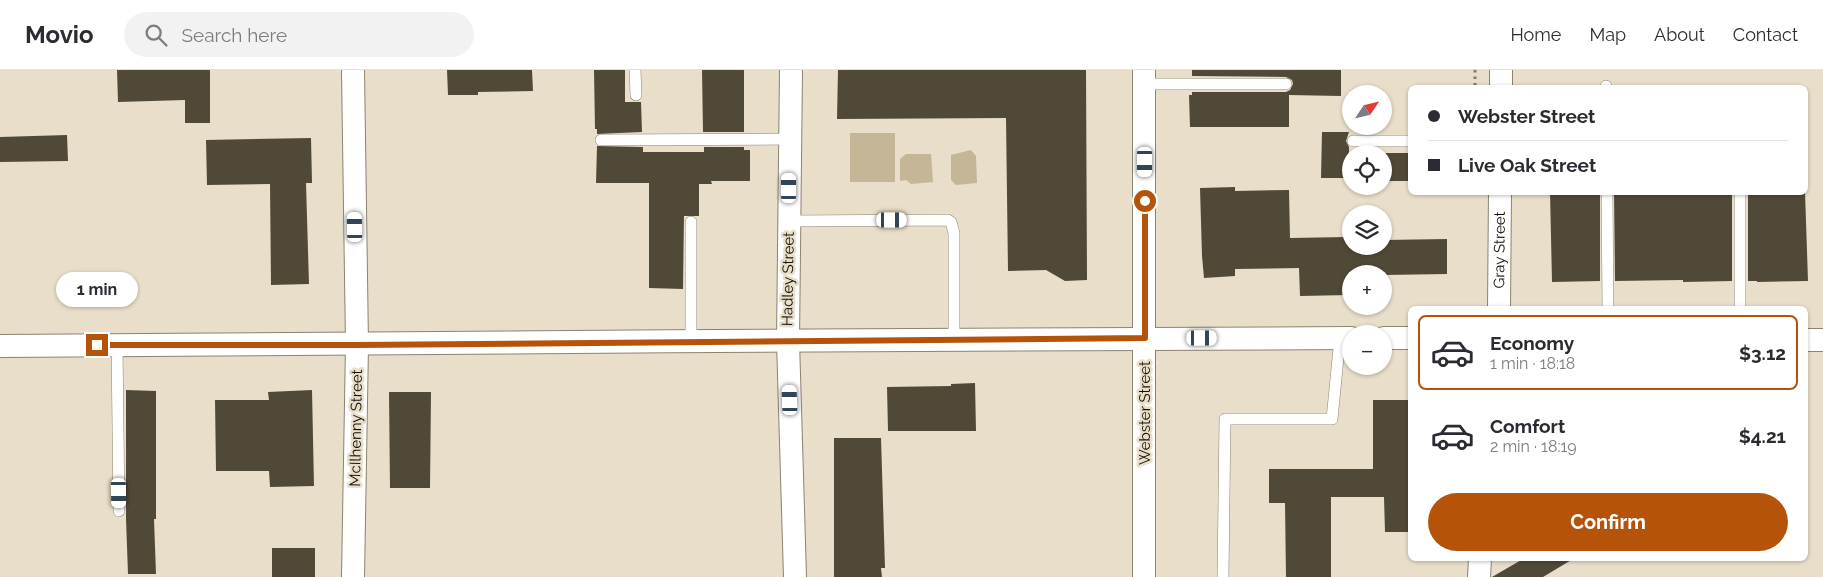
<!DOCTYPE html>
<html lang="en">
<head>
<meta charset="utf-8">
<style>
	body { margin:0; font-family:Raleway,sans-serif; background:#f2f2f3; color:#2b2b33; height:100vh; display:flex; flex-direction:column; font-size:19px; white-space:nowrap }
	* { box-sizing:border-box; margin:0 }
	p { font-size:16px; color:#7c7c81 }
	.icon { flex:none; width:28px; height:28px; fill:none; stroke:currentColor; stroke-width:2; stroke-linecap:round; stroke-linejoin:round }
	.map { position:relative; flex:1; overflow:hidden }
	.details { position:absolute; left:1408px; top:236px; width:400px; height:255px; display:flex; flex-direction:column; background:#fff; border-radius:8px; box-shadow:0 1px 4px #0004 }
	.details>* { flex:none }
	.guide { position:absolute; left:1408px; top:15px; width:400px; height:110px; border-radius:8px; box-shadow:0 1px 4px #0004; display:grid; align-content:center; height:110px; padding:0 20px; background:#fff }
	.needle { width:32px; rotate:55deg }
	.buttons { position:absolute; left:1342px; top:15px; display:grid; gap:10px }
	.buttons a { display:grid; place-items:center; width:50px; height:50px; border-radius:50%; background:#fff; box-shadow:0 1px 4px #0004; font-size:25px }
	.end { position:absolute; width:22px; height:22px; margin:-11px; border:6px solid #b45309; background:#fff; box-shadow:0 0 0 2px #fff }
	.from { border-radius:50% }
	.bubble { position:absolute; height:35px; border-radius:18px; background:#fff; box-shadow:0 1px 4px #0004; font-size:16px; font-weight:700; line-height:35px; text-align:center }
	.car { position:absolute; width:15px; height:30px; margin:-15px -8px; border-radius:6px; box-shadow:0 0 4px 1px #0007; background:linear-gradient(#fff 24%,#345 0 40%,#fff 0 76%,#345 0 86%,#fff 0) }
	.guide b { display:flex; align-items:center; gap:18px; height:48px; font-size:19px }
	.guide b+b { border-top:1px solid #e1e1e2 }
	.guide i { width:12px; height:12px; background:#2b2b33 }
	ul { padding:9px 0 0; list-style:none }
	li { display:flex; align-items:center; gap:15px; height:75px; margin:0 10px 8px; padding:0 10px; border:2px solid transparent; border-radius:8px }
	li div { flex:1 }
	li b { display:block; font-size:19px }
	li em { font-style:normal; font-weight:700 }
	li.selected { border-color:#b45309 }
	li>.icon { width:45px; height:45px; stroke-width:1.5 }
	.primary-button { display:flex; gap:10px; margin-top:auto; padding:10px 20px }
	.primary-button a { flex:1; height:58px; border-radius:30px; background:#b45309; color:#fff; font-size:20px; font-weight:700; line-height:58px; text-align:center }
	header { display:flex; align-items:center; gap:30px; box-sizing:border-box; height:70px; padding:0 25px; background:#fff; border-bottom:1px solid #e1e1e2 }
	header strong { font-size:24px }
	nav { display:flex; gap:28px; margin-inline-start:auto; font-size:18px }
	.search { width:350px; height:45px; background:#f2f2f3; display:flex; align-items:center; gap:12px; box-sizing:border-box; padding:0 18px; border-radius:28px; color:#7c7c81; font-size:19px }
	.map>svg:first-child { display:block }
	.green { fill:#c4b697 }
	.building { fill:#514937 }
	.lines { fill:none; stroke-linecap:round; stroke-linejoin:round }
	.lane-casing { stroke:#8c8370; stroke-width:12 }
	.street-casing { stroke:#8c8370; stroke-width:24 }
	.path { stroke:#7f796a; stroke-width:3; stroke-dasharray:2.5 4; stroke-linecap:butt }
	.lane { stroke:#fff; stroke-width:11 }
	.street { stroke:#fff; stroke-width:22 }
	.route { stroke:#b45309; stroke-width:6 }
	.labels { text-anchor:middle; stroke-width:5; stroke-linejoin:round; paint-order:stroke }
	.street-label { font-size:15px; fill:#131008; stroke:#e8dec9 }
</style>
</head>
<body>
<header>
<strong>Movio</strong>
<div class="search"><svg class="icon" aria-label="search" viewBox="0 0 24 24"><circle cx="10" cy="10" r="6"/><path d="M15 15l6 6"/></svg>Search here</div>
<nav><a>Home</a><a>Map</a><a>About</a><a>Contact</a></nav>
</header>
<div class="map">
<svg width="1823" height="507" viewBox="0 0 1823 507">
	<rect width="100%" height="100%" fill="#e8dec9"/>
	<path class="green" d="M850 63H895V112H850Z
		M971 80 976 86 977 113 956 115 951 110V85Z
		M906 84H931L933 112 911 114 906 110 900 111V89Z"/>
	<path class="building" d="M117 0H210V53H185V30L118 32Z
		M447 0H532L533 21 478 22V25H448Z
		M594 0H625V32H641L642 62 597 64V59H595Z
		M702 0H744V62H703Z
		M838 0H1086L1087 210 1065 211 1046 200 1008 201 1006 48 837 49Z
		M1192 0H1341V26L1289 25V57H1190L1189 25H1192V22H1286L1290 20 1293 14 1292 10 1286 7 1192 6Z
		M1322 62H1349L1346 71 1349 77V83H1410V111H1384V84H1351V108H1321Z
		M67 65 68 91 0 92V67Z
		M311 68 312 113H306L309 214 271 215 270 114 207 115 206 70Z
		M597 76 643 77V82H704V77H744V80H750V111H711L712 114H699V146H684L683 219 649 218V113H596Z
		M1235 117V121L1289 120 1290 168 1347 167V169H1351V176H1384V170L1447 169V204L1384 205V204H1351V206H1348L1349 225 1300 226 1299 198 1235 199V206L1204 208 1202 186 1200 118Z
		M1550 122H1600V211L1552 212Z
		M1614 122H1732V211L1683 212V210L1615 211Z
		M1748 122H1805L1808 211 1757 212V211H1748Z
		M975 313 976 361H888L887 317 951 316V314Z
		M126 320 156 321V449H154L156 504H128L126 449Z
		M312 320 314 416 270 417 269 401H216L215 330H269L268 322Z
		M389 322H431L430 418H390Z
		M1373 330H1410V462H1385L1384 427H1331V507H1286L1285 433H1269V399H1373Z
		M834 368H881L885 498H881L882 507H834Z
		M272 478H315V507H272Z
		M1523 489H1573L1543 507H1492Z"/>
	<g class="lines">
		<defs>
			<path id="lane" d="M635 0 636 25
				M1144 14H1286
				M1606 16V18
				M601 70 790 69
				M1353 71H1410
				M1607 122 1608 239
				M1740 122V239
				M789 151 948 150 951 152 954 163V269
				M691 272V152
				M117 275 119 441
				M1223 507 1225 349H1332L1340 268"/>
			<g id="street">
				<path d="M353 0 357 275 353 507"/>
				<path d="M791 0 788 271 795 507"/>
				<path d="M1501 18V0"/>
				<path id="s1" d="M1499 239 1500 122"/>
				<path d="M1384 268H1410"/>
				<path d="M1805 270H1823"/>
				<path d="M0 276C450 275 901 267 1351 268"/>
				<path d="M1144 507V0"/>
				<path d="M1479 507 1480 489"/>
			</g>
		</defs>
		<use href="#lane" class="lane-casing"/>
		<use href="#street" class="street-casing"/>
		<path class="path" d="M1475 0V18"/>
		<use href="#lane" class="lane"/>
		<use href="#street" class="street"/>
	</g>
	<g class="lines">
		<path class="route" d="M97 275H357L1145 268V131"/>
	</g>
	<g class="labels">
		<g class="street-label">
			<text dy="5" stroke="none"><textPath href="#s1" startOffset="59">Gray Street</textPath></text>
			<text transform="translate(788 209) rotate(-89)" y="5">Hadley Street</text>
			<text transform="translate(1145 343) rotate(-90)" y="5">Webster Street</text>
			<text transform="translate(356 358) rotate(-89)" y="5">McIlhenny Street</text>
		</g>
	</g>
</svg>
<div class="buttons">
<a><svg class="needle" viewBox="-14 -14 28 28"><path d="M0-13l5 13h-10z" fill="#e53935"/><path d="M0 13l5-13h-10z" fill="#7c7c81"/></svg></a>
<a><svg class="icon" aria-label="locate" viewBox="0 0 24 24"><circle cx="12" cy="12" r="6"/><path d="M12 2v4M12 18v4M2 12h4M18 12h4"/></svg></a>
<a><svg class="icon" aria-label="layers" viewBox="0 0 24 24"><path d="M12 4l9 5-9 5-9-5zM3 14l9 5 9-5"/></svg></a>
<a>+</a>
<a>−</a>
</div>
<i class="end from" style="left:1145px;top:131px"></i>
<i class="end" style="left:97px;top:275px"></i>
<div class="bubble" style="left:56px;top:202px;width:82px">1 min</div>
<i class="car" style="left:1145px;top:92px;rotate:180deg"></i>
<i class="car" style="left:789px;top:118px;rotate:0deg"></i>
<i class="car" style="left:892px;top:150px;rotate:90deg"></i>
<i class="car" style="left:355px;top:157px;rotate:359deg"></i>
<i class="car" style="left:1202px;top:268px;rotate:90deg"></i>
<i class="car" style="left:790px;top:330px;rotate:358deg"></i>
<i class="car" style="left:119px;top:423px;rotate:179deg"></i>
<div class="guide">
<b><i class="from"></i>Webster Street</b>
<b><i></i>Live Oak Street</b>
</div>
<section class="details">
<ul>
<li class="selected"><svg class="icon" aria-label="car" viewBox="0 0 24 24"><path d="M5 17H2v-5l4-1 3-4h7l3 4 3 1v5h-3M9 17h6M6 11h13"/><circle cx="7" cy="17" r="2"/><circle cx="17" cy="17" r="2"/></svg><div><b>Economy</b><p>1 min · 18:18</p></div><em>$3.12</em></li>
<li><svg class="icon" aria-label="car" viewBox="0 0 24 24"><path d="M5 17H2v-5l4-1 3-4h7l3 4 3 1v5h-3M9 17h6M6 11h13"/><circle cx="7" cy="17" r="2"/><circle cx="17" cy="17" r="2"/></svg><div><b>Comfort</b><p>2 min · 18:19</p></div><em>$4.21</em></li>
</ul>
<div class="primary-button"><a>Confirm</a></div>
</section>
</div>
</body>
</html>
